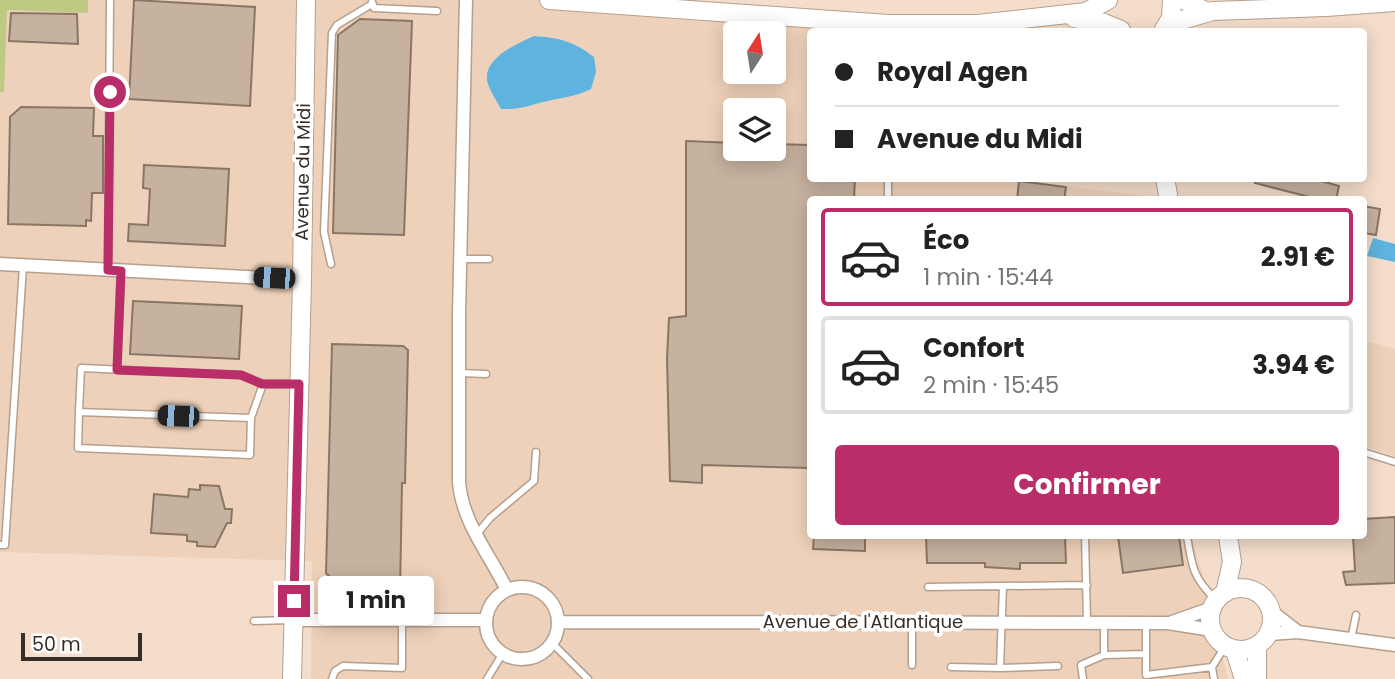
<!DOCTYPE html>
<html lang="fr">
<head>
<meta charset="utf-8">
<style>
	body { margin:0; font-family:Poppins,sans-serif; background:#f6f6f6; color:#222; height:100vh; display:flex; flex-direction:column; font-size:26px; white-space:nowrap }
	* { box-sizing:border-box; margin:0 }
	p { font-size:23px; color:#767676 }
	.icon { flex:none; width:38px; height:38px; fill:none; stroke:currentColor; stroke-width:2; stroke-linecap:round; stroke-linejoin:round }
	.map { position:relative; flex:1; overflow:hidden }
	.sheet { position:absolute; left:807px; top:196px; width:560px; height:343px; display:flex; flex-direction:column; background:#fff; border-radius:7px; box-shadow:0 4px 18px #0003 }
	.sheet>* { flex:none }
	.guide { position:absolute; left:807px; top:28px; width:560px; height:154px; border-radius:7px; box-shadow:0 4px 18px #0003; display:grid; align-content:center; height:154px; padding:0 28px; background:#fff }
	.needle { width:46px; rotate:12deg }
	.fabs { position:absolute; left:723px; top:21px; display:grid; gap:14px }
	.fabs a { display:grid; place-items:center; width:63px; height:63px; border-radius:7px; background:#fff; box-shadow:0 4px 18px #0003; font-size:35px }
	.scale { position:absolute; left:21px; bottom:18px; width:121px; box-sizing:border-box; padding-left:7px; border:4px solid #372e27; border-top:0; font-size:19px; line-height:24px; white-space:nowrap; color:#372e27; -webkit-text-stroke:5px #fff; paint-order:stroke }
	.end { position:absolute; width:32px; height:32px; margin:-16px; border:9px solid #b92e68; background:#fff; box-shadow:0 0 0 4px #fff }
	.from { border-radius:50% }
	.bubble { position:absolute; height:49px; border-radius:7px; background:#fff; box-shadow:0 4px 18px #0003; font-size:23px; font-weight:700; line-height:49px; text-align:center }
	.car { position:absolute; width:21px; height:42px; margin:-21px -10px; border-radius:9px; box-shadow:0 0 5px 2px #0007; background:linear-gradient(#222 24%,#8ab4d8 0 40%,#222 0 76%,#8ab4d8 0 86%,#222 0) }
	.guide b { display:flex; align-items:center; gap:24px; height:66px; font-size:26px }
	.guide b+b { border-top:2px solid #e0e0e0 }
	.guide i { width:18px; height:18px; background:#222 }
	ul { padding:12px 0 0; list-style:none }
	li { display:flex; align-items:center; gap:21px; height:98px; margin:0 14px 10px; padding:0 14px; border:4px solid #e0e0e0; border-radius:7px }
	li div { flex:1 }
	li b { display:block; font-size:26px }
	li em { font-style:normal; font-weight:700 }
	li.active { border-color:#b92e68 }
	li>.icon { width:63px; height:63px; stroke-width:1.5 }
	.cta { display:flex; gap:14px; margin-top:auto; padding:14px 28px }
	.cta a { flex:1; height:80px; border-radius:7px; background:#b92e68; color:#fff; font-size:28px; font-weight:700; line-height:80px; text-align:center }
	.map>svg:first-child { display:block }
	.built { fill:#eed1ba; fill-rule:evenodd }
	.green { fill:#beca84 }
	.water { fill:#5eb3df }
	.building { fill:#c7b19f; stroke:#8a7665; stroke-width:2 }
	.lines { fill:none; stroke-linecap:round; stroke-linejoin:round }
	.lane-casing { stroke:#b59f8d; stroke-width:9 }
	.street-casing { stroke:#b59f8d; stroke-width:15 }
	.secondary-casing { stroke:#b59f8d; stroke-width:20 }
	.lane { stroke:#fff; stroke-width:6 }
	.street { stroke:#fff; stroke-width:12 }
	.secondary { stroke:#fff; stroke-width:18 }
	.route { stroke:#b92e68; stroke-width:9 }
	.labels { text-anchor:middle; stroke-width:7; stroke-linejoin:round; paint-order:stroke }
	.street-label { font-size:18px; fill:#372e27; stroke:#fff }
</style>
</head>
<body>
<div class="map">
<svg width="1395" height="679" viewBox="0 0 1395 679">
	<rect width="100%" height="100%" fill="#f4ddca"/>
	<path class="built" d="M0 0H665L664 19 880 31 810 32V178H999L1153 197V199L810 200V536H1191L1202 572 1228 679H311L312 561 0 552ZM735 33H774V72H735ZM735 110H774V149H735Z
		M1363 340 1395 349V456L1363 446Z"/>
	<path class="green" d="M0 0H88V13L7 10 4 92H0Z"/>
	<path class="water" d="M534 36C560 38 573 41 594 57L596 72 591 89C577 96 566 97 552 100 532 104 522 110 501 109 497 101 491 93 488 84 480 59 517 44 534 36Z
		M1373 238 1395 244V262L1367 256Z"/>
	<path class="building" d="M134 0 255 7 250 106 129 99Z
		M11 13 77 14 78 44 9 41Z
		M360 19 412 21 404 235 333 233 338 35Z
		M21 107 94 108 93 136H103V193H92L91 221 86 220V226L8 224 10 117Z
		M686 141 735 143V149H774V144L810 145V178H855L854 200H810V468L702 465V483L670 481 667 358 669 318 686 316Z
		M144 165 229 169 225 246 128 241 129 224 148 225 150 189 143 188Z
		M1255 178H1311L1339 186 1336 200H1321L1255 183Z
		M1019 181 1066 187 1064 200H1017Z
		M1363 206 1380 209 1376 235 1363 233Z
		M133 301 242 306 239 359 130 354Z
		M332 344 403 346 408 350 405 483H402L400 592 343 590 326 573Z
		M200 485 219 486 225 509H232L231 523H227L215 547 197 546V542L187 541V535L151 533 154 494 188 497 189 489 200 490Z
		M1395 517V583L1346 585 1343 572 1355 571 1353 536H1363V519Z
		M814 536H865V551L813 549Z
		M926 536H1065L1066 563H1020V569L985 567V563H927Z
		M1118 536H1179L1183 565 1123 573Z"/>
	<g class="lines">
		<defs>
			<path id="lane" d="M372 2 374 8 437 11
				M888 200V178
				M460 259H489
				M331 264 324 232 332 33 337 25 372 4
				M108 270 110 0
				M117 370 121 271
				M460 373 486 374
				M263 384 251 418 79 412 81 368 241 375 263 384H297
				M79 412 78 448 250 455 251 418
				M1363 452 1395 462
				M477 534 490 518 534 481 536 452
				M1085 536 1087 622
				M1187 536C1192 567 1193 578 1216 600
				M0 545H5L23 266
				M1003 586 1000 668 1058 666
				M928 587 1087 585
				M254 621 292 620
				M912 621V665
				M1104 622V655L1146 654
				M1146 623V675L1212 667 1226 645
				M1351 639 1356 615
				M552 643 588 679
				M951 667 1000 668
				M1212 667 1214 679
				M332 679 335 671 343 666 402 668V619
				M487 679 503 653
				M1083 679 1081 665 1104 655"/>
			<path id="street" d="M466 0 459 314V482C462 522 490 555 507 590
				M0 264 302 280
				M486 623a36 36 0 1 1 72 0a36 36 0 1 1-72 0Z
				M1271 611 1298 632
				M293 620H486
				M558 622 1168 623 1212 630
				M1172 622 1212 608
				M1268 634 1298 632 1395 645"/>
			<path id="secondary" d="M549 0 888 24H978L1086 12 1108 0
				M1184 0 1207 12
				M1074 18 1104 23 1121 30
				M1168 24 1213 11 1326 7 1395 2
				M1164 29 1171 18 1172 0
				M1165 178 1169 200
				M1210 619a31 31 0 1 1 62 0a31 31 0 1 1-62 0Z
				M1225 593 1232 562 1228 536
				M1235 651 1244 679
				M292 679 302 280 306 0
				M1257 679V645"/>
		</defs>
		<use href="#lane" class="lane-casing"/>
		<use href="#street" class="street-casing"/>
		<use href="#secondary" class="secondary-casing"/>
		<use href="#lane" class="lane"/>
		<use href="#street" class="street"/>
		<use href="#secondary" class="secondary"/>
	</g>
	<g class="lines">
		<path class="route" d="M110 92 108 270 121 271 117 370 241 375 262 384H299L294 601"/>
	</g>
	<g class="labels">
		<g class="street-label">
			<text transform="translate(303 172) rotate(-89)" y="6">Avenue du Midi</text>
			<text x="863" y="628">Avenue de l'Atlantique</text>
		</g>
	</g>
</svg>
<div class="fabs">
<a><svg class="needle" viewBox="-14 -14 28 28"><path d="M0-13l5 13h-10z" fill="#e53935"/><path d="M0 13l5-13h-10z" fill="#767676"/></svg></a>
<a><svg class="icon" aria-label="layers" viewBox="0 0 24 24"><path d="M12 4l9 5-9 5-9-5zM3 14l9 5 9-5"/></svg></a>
</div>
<div class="scale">50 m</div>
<i class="end from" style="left:110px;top:92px"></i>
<i class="end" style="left:294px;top:601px"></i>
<div class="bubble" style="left:318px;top:576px;width:116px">1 min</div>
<i class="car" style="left:274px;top:278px;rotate:273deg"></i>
<i class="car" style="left:178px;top:416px;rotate:272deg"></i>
<div class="guide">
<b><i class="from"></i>Royal Agen</b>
<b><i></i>Avenue du Midi</b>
</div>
<section class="sheet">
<ul>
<li class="active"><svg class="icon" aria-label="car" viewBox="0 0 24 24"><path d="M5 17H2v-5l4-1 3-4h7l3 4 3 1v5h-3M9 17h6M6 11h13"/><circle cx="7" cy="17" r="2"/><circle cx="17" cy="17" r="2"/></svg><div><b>Éco</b><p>1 min · 15:44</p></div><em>2.91 €</em></li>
<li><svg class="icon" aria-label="car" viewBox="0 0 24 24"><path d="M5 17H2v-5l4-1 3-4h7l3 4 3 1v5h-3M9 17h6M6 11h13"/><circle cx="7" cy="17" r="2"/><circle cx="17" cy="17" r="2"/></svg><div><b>Confort</b><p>2 min · 15:45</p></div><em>3.94 €</em></li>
</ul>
<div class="cta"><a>Confirmer</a></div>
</section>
</div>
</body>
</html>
